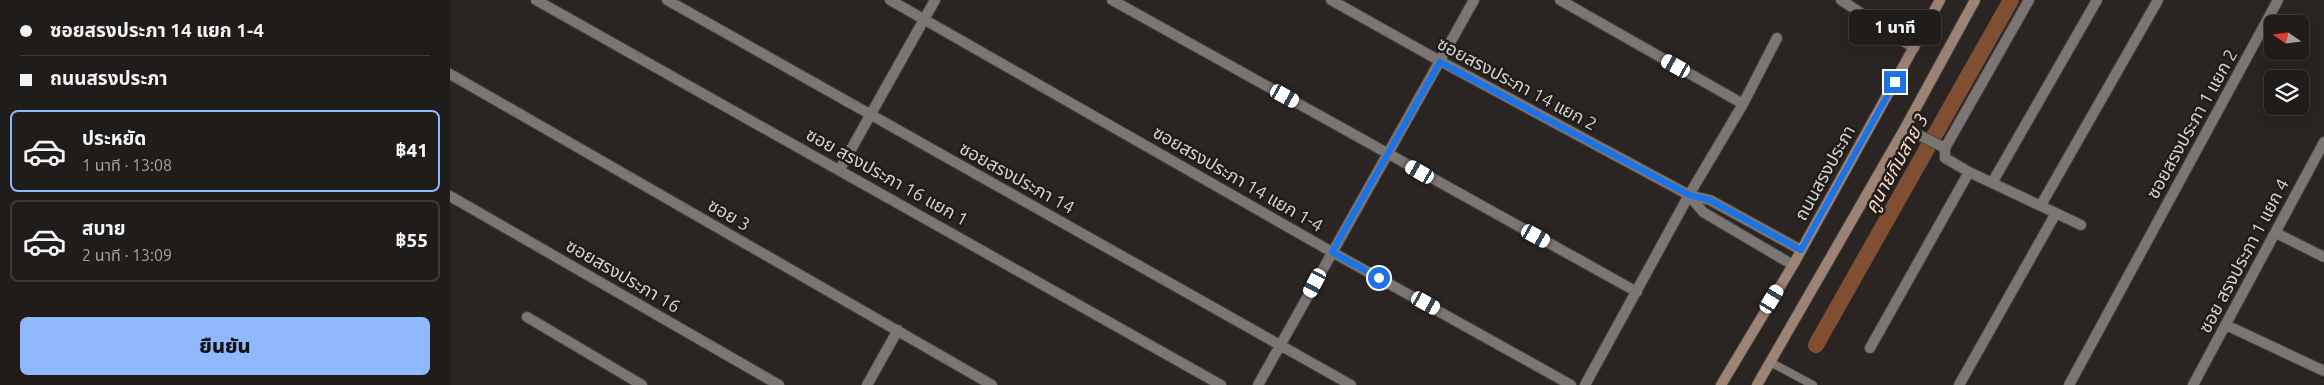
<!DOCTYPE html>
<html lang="th">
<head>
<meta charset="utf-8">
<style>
	body { margin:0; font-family:Ubuntu,"Noto Sans Thai",sans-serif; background:#2d2927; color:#f1f3f6; height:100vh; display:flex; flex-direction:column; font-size:19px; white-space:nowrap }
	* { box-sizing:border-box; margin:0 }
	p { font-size:16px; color:#a2a1a2 }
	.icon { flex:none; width:28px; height:28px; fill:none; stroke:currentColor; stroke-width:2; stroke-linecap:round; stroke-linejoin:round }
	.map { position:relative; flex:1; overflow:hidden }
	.side { display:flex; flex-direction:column; background:#201c1a; width:450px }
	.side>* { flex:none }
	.top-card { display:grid; align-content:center; height:110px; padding:0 20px; background:#201c1a }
	.needle { width:32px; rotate:284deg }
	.controls { position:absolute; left:1814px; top:15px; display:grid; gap:10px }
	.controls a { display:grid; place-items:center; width:45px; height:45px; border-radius:8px; background:#201c1a; box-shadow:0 5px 20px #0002,0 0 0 1px #3d3a39; font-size:25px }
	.end { position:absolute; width:22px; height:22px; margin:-11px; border:6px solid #1a73e8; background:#fff; box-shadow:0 0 0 2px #fff }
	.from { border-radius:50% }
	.bubble { position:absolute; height:35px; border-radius:8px; background:#201c1a; box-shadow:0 5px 20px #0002,0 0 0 1px #3d3a39; font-size:16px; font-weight:800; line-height:35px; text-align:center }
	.car { position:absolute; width:15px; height:30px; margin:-15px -8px; border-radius:6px; box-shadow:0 0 4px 1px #0007; background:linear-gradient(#fff 24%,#345 0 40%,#fff 0 76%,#345 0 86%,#fff 0) }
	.top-card b { display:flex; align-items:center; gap:18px; height:48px; font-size:19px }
	.top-card b+b { border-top:1px solid #3d3a39 }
	.top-card i { width:12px; height:12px; background:#f1f3f6 }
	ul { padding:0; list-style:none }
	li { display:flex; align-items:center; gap:15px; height:82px; margin:0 10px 8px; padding:0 10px; border:2px solid #3d3a39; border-radius:8px }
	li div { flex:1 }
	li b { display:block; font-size:19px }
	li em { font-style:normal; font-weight:800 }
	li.active { border-color:#8fb8fd }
	li>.icon { width:45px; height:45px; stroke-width:1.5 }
	.action { display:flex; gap:10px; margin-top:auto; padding:10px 20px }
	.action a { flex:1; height:58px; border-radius:8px; background:#8fb8fd; color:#111; font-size:20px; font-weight:800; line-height:58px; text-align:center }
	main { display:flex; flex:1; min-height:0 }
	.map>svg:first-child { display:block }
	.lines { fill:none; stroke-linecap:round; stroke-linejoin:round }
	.canal { stroke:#804e32; stroke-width:16 }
	.lane-casing { stroke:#45413f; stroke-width:9 }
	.street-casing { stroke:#45413f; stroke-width:12 }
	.secondary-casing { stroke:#45413f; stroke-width:12 }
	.lane { stroke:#7b7673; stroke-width:8 }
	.street { stroke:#7b7673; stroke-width:10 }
	.secondary { stroke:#9d8374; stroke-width:10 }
	.route { stroke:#1a73e8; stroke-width:6 }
	.labels { text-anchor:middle; stroke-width:5; stroke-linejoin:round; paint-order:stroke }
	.street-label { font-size:18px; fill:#d5d2d1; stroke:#201c1a }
	.water-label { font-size:19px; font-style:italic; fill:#f8d7c6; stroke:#201c1a }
</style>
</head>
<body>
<main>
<section class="side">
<div class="top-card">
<b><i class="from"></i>ซอยสรงประภา 14 แยก 1-4</b>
<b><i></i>ถนนสรงประภา</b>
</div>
<ul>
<li class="active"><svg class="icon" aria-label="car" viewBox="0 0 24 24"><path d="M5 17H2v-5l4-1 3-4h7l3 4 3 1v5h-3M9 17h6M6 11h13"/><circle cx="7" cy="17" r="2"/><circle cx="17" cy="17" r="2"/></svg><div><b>ประหยัด</b><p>1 นาที · 13:08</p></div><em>฿41</em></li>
<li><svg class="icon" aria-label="car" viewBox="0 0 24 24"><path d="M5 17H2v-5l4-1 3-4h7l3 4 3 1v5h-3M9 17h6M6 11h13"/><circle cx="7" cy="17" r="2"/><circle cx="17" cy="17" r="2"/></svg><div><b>สบาย</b><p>2 นาที · 13:09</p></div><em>฿55</em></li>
</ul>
<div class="action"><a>ยืนยัน</a></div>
</section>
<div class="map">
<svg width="1874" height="385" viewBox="0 0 1874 385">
	<rect width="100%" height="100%" fill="#2a2523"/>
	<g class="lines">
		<path class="canal" d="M1366 345 1561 0"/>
		<defs>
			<path id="lane" d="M1320 362 1363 385"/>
			<path id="street" d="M86 0 771 385
				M217 0 901 385
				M440 0 882 252 1121 385
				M662 0 1187 292
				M881 0 990 61 1239 195 1260 200 1351 250
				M1110 0 1293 104
				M1391 0 1464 48
				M0 74 542 385
				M1455 128 1495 148V158L1519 172 1631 225
				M1495 148 1579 0
				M390 169 485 0
				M1542 183 1647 0
				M1239 195 1253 212 1343 265
				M0 196 329 385
				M1591 205 1708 0
				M1826 233 1874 257
				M77 317 192 385
				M1776 325 1874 371
				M1420 348 1519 172
				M417 385 448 330
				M808 385 1024 0
				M1135 385 1239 195 1293 104 1327 38
				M1509 385 1606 213
				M1619 385 1828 0
				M1743 385 1874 142"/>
			<path id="secondary" d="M1271 385 1343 265 1490 0
				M1307 385 1455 128 1525 0"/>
		</defs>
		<use href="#lane" class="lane-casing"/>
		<use href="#street" class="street-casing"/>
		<use href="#secondary" class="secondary-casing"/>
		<use href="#lane" class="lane"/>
		<use href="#street" class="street"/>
		<use href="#secondary" class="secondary"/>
	</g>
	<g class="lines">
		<path class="route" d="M929 278 882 252 990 62 1239 195 1260 200 1351 250 1445 82"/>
	</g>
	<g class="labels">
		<g class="street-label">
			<text transform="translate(1067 84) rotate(28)" y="6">ซอยสรงประภา 14 แยก 2</text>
			<text transform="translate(1742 124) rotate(-61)" y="6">ซอยสรงประภา 1 แยก 2</text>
			<text transform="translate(1375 173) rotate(-61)" y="6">ถนนสรงประภา</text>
			<text transform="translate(437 177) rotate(29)" y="6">ซอย สรงประภา 16 แยก 1</text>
			<text transform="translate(567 178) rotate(29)" y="6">ซอยสรงประภา 14</text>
			<text transform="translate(788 179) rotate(30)" y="6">ซอยสรงประภา 14 แยก 1-4</text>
			<text transform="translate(279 215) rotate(30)" y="6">ซอย 3</text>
			<text transform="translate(1794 256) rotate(-62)" y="6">ซอย สรงประภา 1 แยก 4</text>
			<text transform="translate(173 276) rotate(30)" y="6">ซอยสรงประภา 16</text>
		</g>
		<g class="water-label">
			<text transform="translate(1446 163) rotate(-61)" y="7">คูนายกิมสาย 3</text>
		</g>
	</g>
</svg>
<div class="controls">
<a><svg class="needle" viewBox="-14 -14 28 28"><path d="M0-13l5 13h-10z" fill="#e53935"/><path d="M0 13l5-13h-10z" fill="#a2a1a2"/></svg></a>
<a><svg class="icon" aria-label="layers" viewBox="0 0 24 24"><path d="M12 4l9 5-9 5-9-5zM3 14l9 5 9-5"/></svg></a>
</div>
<i class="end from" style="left:929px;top:278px"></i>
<i class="end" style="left:1445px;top:82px"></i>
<div class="bubble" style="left:1399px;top:10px;width:92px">1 นาที</div>
<i class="car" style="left:1226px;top:66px;rotate:299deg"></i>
<i class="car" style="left:835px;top:96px;rotate:119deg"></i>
<i class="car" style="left:970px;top:172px;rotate:300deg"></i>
<i class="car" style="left:1086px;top:236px;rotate:119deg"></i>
<i class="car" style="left:865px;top:283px;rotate:208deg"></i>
<i class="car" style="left:1322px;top:299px;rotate:31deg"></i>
<i class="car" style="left:976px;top:303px;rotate:119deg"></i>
</div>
</main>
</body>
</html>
